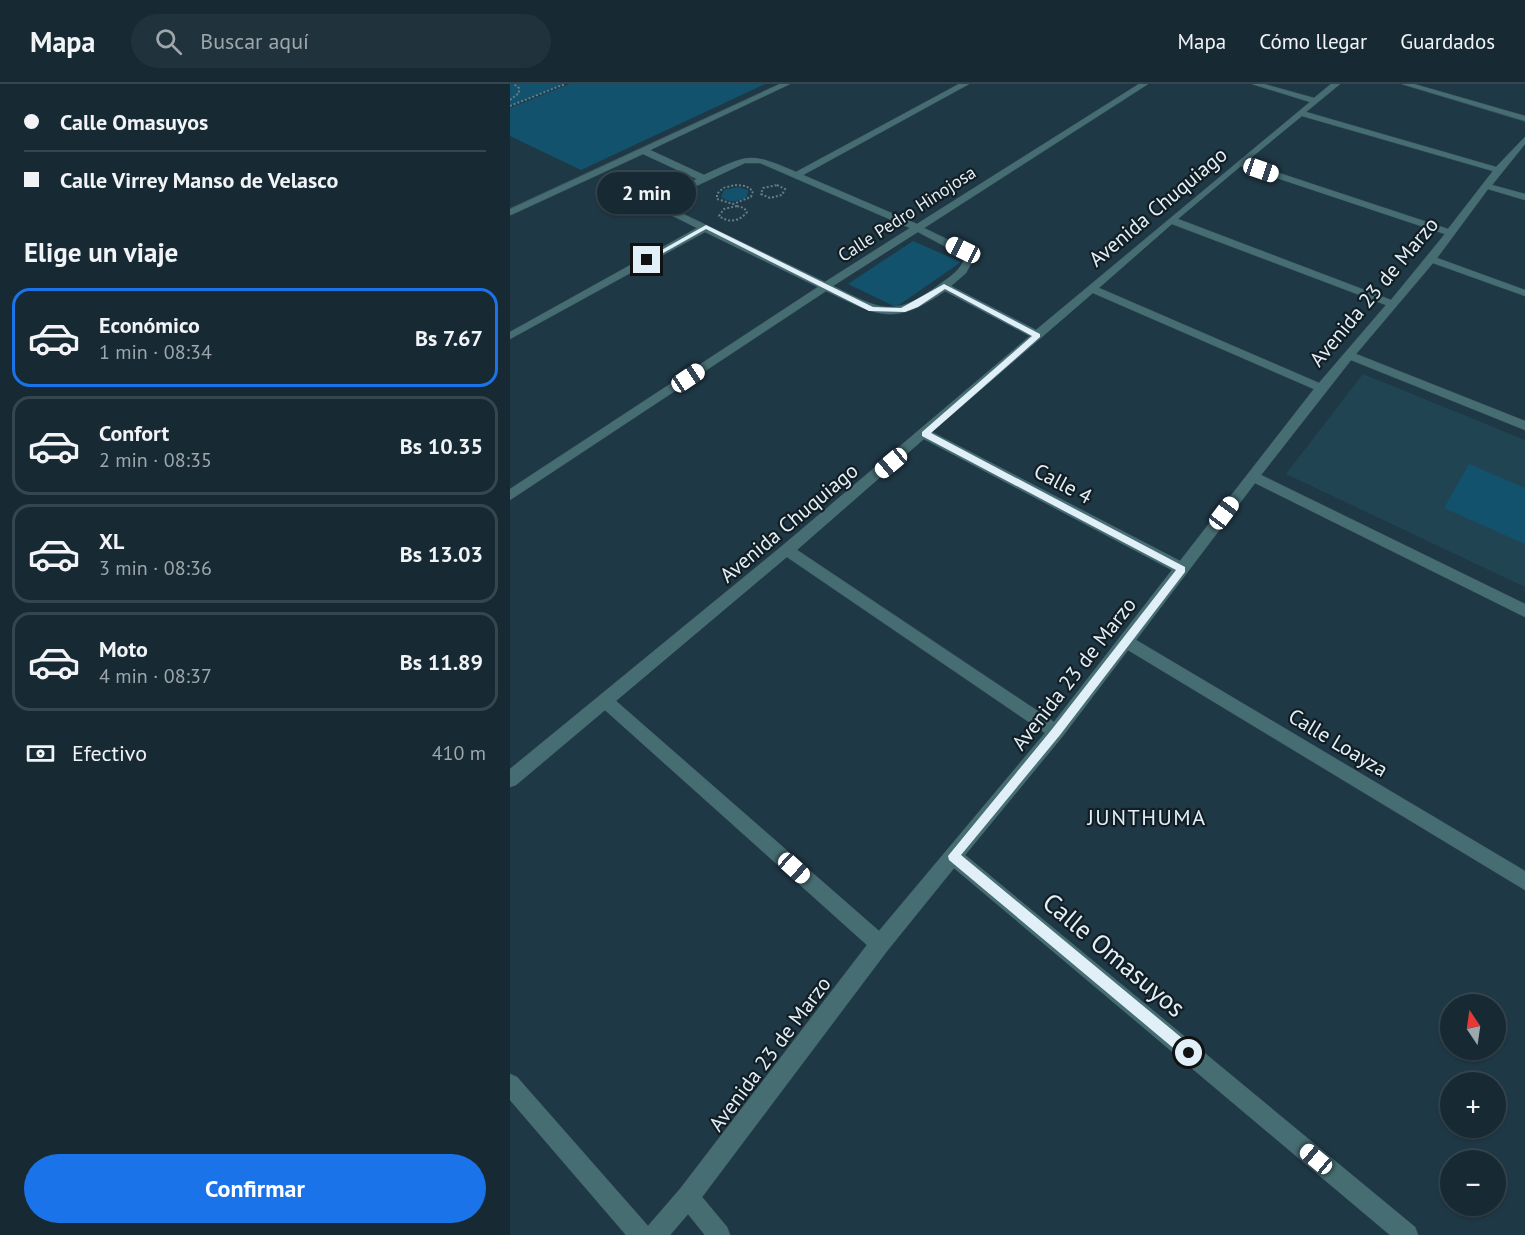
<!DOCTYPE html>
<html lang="es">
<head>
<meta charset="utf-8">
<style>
	body { margin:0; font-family:"PT Sans",sans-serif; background:#20323c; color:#f1f3f6; height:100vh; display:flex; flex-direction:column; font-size:22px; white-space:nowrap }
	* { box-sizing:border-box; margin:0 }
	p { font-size:20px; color:#9ea7ac }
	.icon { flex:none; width:33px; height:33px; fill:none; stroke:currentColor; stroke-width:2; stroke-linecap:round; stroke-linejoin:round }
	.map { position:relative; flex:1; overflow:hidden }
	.details { display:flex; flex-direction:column; background:#172a34; width:510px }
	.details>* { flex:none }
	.banner { display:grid; align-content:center; height:132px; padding:0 24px; background:#172a34 }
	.needle { width:39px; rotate:347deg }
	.tools { position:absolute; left:930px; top:910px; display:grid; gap:12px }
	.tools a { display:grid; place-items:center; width:66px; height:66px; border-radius:50%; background:#172a34; box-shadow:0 2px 4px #0004,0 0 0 2px #36464f; font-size:30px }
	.end { position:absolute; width:27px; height:27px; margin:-14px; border:8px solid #e0eff8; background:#111; box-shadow:0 0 0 3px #111 }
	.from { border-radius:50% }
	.bubble { position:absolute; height:42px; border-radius:21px; background:#172a34; box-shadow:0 2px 4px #0004,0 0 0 2px #36464f; font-size:20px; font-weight:700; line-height:42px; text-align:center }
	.car { position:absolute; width:18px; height:36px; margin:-18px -9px; border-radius:8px; box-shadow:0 0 4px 2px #0007; background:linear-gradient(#fff 24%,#345 0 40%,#fff 0 76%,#345 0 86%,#fff 0) }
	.banner b { display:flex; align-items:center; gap:21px; height:57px; font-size:22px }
	.banner b+b { border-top:2px solid #36464f }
	.banner i { width:15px; height:15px; background:#f1f3f6 }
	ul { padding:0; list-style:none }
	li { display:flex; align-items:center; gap:18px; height:99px; margin:0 12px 9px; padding:0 12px; border:3px solid #36464f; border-radius:18px }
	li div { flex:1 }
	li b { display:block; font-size:22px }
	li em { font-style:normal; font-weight:700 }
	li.active { border-color:#1a73e8 }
	li>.icon { width:54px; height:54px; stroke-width:1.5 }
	h2 { padding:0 24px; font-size:27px; line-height:72px }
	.pay { display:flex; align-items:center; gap:15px; height:66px; padding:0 24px; font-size:22px }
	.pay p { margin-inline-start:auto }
	.cta { display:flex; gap:12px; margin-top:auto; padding:12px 24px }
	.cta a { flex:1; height:69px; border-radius:36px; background:#1a73e8; color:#fff; font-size:24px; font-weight:700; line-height:69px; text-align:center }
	header { display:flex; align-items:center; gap:36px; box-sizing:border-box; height:84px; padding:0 30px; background:#172a34; border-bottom:2px solid #36464f }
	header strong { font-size:28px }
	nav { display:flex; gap:33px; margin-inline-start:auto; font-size:21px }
	.search { width:420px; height:54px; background:#20323c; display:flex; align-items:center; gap:15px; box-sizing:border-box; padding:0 21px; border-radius:33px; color:#9ea7ac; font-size:22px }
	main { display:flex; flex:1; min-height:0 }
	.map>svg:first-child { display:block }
	.built { fill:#214453 }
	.green { fill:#13526d }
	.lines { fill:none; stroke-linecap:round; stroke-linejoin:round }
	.minor-casing { stroke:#3e5562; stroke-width:1 }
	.path { stroke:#677c88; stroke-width:2; stroke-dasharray:2 2; stroke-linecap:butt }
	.minor { fill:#466e72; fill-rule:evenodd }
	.route { fill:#e0eff8 }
	.labels { text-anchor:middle; stroke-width:4.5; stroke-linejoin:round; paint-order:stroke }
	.far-street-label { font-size:18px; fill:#e0eff8; stroke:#131e24 }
	.street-label { font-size:21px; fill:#e0eff8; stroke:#131e24 }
	.neighbourhood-label { font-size:22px; letter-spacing:1.5px; fill:#e0eff8; stroke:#131e24 }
	.near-street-label { font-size:26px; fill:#e0eff8; stroke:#131e24 }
</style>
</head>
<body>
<header>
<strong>Mapa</strong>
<div class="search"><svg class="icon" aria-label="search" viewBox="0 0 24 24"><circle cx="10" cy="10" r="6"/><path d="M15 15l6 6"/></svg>Buscar aquí</div>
<nav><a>Mapa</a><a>Cómo llegar</a><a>Guardados</a></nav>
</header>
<main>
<section class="details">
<div class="banner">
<b><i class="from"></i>Calle Omasuyos</b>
<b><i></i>Calle Virrey Manso de Velasco</b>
</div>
<h2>Elige un viaje</h2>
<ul>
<li class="active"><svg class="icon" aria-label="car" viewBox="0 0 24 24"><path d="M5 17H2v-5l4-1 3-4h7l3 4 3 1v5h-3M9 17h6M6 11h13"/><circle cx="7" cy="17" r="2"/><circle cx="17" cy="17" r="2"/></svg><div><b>Económico</b><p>1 min · 08:34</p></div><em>Bs 7.67</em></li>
<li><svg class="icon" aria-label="car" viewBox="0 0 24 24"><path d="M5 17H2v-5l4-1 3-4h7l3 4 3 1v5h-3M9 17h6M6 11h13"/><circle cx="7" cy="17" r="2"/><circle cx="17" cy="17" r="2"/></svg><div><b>Confort</b><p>2 min · 08:35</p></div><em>Bs 10.35</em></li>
<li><svg class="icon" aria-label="car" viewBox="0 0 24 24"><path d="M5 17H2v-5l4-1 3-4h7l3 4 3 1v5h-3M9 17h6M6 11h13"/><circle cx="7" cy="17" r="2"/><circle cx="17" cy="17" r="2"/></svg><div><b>XL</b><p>3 min · 08:36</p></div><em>Bs 13.03</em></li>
<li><svg class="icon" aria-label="car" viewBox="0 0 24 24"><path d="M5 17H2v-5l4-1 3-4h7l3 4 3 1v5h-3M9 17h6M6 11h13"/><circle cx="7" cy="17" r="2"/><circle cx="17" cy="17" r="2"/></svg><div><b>Moto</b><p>4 min · 08:37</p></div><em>Bs 11.89</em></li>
</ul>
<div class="pay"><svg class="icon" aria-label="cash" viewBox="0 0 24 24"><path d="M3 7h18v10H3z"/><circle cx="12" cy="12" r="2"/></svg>Efectivo<p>410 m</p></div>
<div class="cta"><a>Confirmar</a></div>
</section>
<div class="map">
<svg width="1015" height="1151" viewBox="0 0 1015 1151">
	<rect width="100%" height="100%" fill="#1f3845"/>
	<path class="built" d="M853 290 1015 356V503L776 390Z"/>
	<path class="green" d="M0 0H55L0 22Z
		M59 0H255L71 86 0 52V24Z
		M228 103 238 106 237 113C229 118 219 119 211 113L214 106Z
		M403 157 451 178 386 223 338 200Z
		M959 380 1015 404V460L934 424Z"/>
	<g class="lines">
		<defs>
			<path id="minor" d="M270 0H280L140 66 194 91C240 70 239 68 286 88L449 0H459L293 91 407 140 629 0H638L414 144 455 164 465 172 456 189 441 202 526 246 800 18 742 0H754L804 14 821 0H830L796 28 986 83 1015 53V60L982 101 1015 110V116L978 105 927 174 1015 206V212L923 179 846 270 1015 337V346L841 276 751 391 1015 520V533L745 399 626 556 1015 787V806L618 566 552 653 455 771 905 1143 908 1151H880L444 784 377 867 192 1113 217 1143 220 1151H195L178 1130 160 1151H116L0 1016V990L7 993 138 1142 170 1105 357 861 95 626 6 701 0 703V685L272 462 520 252 435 207C383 243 369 232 316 207L0 416V405L308 203 195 148 0 255V248L187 144 161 131 150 117 157 109 187 95 133 70 3 130 0 131V125ZM792 32 983 87 938 145 736 78ZM235 79H250L400 144 315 198 167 127 160 117 163 113ZM731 82 935 150 881 216 668 135ZM662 140 876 221 809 299 589 204ZM408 148 455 173C452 185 440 193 430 200 383 235 372 226 323 202ZM583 209 804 305 670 477 422 348ZM414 355 662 486 544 638 287 466ZM277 473 535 649 369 847 106 617Z
				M892 0H904L1015 32V37Z"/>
		</defs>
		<use href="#minor" class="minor-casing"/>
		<path class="path" d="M0 16 9 9V4L4 0
			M0 22 55 0
			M225 101 236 102 243 107 241 113 223 120 207 115V110L213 104Z
			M267 101 275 105 272 111 260 114 251 110 253 104Z
			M227 122 234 124 237 128C229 138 219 139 209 132L214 125Z"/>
		<use href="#minor" class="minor"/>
	</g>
	<path class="route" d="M196 141 363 223 391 224 434 200 530 250V253L421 349 675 483V488L550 651 451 771 684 964 686 969 684 973 679 975 674 973 439 776 438 772 543 644 666 486 412 352V348L522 252 435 205 408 223 395 228 359 227 196 145 139 177 134 176Z"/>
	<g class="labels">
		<g class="far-street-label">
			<text transform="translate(397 130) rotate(-33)" y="6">Calle Pedro Hinojosa</text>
		</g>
		<g class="street-label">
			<text transform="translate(648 123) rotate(-40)" y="7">Avenida Chuquiago</text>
			<text transform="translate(864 208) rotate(-50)" y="7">Avenida 23 de Marzo</text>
			<text transform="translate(553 400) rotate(28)" y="7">Calle 4</text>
			<text transform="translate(279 439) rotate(-40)" y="7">Avenida Chuquiago</text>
			<text transform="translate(564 590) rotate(-52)" y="7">Avenida 23 de Marzo</text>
			<text transform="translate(828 659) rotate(31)" y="7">Calle Loayza</text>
			<text transform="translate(260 970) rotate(-53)" y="7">Avenida 23 de Marzo</text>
		</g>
		<g class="neighbourhood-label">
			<text x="637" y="741">JUNTHUMA</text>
		</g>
		<g class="near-street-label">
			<text transform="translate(604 871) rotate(40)" y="9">Calle Omasuyos</text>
		</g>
	</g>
</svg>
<div class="tools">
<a><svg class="needle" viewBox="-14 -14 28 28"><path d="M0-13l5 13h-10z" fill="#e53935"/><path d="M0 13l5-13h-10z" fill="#9ea7ac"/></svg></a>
<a>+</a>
<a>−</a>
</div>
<i class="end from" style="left:679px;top:969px"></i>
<i class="end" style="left:137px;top:176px"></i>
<div class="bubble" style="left:87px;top:88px;width:99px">2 min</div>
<i class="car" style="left:751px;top:86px;rotate:109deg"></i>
<i class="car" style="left:453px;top:166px;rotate:296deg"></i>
<i class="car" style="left:178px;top:294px;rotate:56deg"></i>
<i class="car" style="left:381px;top:379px;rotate:230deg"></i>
<i class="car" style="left:714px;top:429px;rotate:37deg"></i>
<i class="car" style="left:284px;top:784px;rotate:132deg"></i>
<i class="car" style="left:806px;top:1075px;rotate:310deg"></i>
</div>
</main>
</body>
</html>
